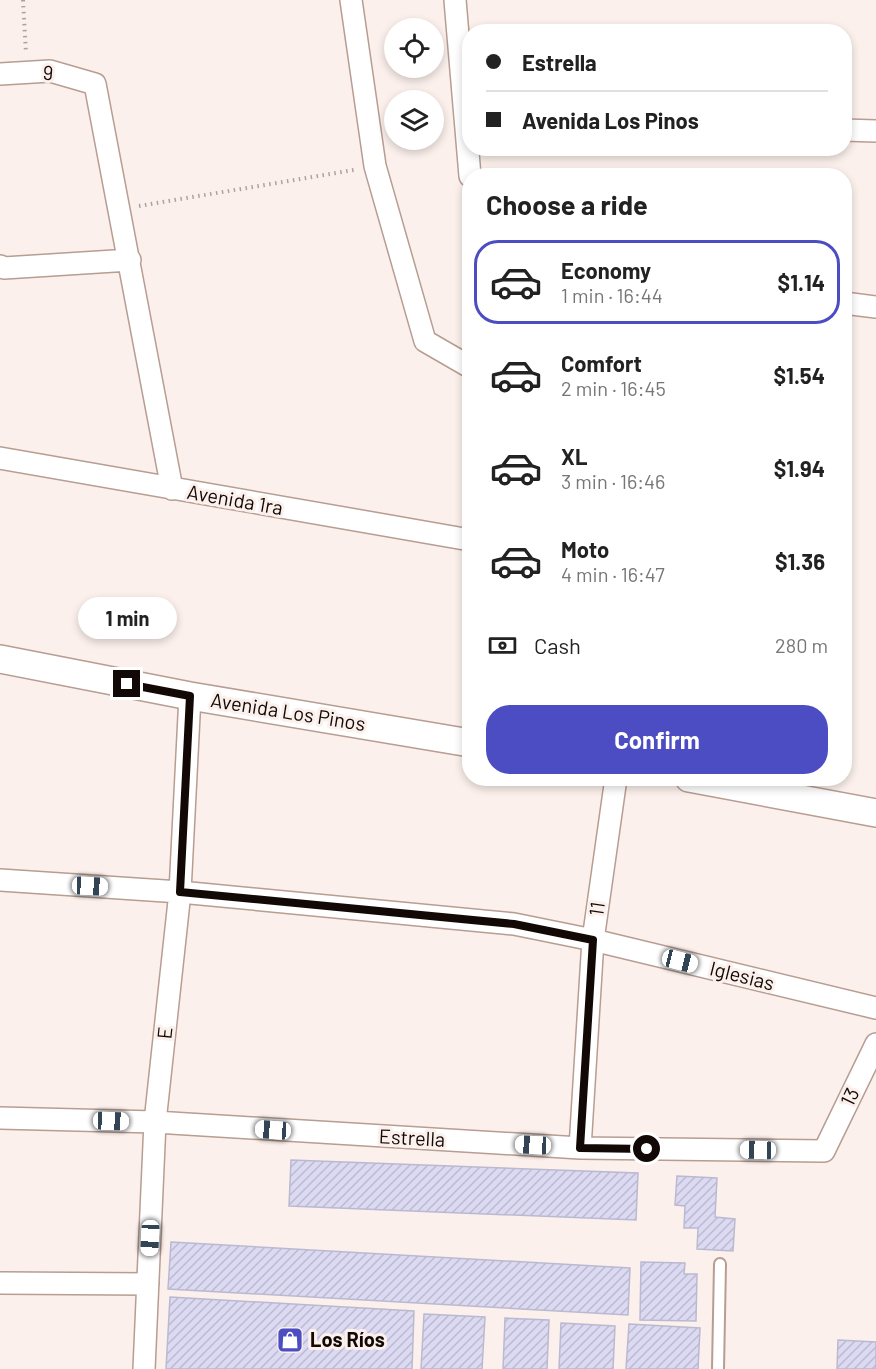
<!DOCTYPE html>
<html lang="en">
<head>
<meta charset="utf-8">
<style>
	body { margin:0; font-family:Barlow,sans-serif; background:#f2f2f2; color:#222; height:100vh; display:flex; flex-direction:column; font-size:22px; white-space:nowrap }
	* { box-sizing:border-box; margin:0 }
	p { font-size:20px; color:#767676 }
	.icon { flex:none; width:33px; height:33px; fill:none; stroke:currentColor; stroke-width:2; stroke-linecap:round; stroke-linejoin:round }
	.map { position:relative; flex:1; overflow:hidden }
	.side { position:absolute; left:462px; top:168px; width:390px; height:618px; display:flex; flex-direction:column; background:#fff; border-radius:24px; box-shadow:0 3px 9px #0003 }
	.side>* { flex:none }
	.banner { position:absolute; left:462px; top:24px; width:390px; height:132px; border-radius:24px; box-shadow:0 3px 9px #0003; display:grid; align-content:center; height:132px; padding:0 24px; background:#fff }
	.tools { position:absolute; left:384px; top:18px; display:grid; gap:12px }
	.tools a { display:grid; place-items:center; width:60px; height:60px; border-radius:50%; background:#fff; box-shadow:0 3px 9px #0003; font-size:30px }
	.end { position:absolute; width:27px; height:27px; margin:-14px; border:8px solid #120906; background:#fff; box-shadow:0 0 0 3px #fff }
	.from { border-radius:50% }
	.bubble { position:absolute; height:42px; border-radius:21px; background:#fff; box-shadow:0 3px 9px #0003; font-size:20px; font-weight:700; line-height:42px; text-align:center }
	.car { position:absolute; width:18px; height:36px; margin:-18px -9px; border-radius:8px; box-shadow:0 0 4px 2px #0007; background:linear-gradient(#fff 24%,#345 0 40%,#fff 0 76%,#345 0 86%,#fff 0) }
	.banner b { display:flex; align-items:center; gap:21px; height:57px; font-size:22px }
	.banner b+b { border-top:2px solid #e0e0e0 }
	.banner i { width:15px; height:15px; background:#222 }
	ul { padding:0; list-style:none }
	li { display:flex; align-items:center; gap:18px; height:84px; margin:0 12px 9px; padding:0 12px; border:3px solid transparent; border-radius:24px }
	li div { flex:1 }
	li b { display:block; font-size:22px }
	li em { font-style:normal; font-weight:700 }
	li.selected { border-color:#4d4dc3 }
	li>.icon { width:54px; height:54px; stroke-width:1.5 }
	h2 { padding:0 24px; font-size:27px; line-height:72px }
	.pay { display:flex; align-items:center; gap:15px; height:66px; padding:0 24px; font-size:22px }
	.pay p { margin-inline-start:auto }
	.action { display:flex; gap:12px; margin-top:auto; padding:12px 24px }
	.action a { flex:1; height:69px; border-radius:24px; background:#4d4dc3; color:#fff; font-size:24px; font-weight:700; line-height:69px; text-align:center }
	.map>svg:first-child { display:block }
	.building { fill:url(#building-hatch); stroke:#bbb9d1; stroke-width:1.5 }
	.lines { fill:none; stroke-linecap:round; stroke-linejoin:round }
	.service-casing { stroke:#b79d92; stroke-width:14 }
	.minor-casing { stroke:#b79d92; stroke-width:24 }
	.tertiary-casing { stroke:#b79d92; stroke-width:30 }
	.path { stroke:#ada29e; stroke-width:4; stroke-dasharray:1.5 4.5; stroke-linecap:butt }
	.service { stroke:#fff; stroke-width:10 }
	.minor { stroke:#fff; stroke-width:21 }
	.tertiary { stroke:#fff; stroke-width:27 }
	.route { stroke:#120906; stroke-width:8 }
	.labels { text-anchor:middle; stroke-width:6; stroke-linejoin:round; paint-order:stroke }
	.street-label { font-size:20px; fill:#120906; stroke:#fbf0eb }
	.poi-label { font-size:20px; font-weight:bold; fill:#120906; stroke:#fbf0eb; text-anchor:start }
</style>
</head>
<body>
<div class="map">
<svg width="876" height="1369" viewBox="0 0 876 1369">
	<defs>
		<pattern id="building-hatch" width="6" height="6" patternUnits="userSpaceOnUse" patternTransform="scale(1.5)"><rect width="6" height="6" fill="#dcdaf3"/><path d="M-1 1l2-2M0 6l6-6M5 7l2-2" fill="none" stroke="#bcbacf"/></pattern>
	</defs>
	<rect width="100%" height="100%" fill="#fbf0eb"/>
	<path class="building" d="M844 523 850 524 844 547Z
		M291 1160 638 1173 636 1220 289 1206Z
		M677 1176 717 1178 715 1217 735 1219 733 1251 697 1249 698 1228H684L685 1206 675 1205Z
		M171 1242 630 1268 628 1315 168 1289Z
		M641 1262 685 1263 684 1274H697L696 1321 640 1320Z
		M170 1297 414 1311 412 1369H166Z
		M424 1314 485 1317 482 1369H421Z
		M505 1318 549 1320 547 1369H503Z
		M561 1323 615 1326 613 1369H559Z
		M629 1324 700 1328 698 1369H626Z
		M838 1340 876 1342V1369H837Z"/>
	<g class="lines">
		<defs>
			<path id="service" d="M718 1369 720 1264"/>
			<path id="minor" d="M351 0 375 166 425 341 470 367
				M455 0 470 176
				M0 74 50 71 95 84 172 489
				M844 130 876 131
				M0 266 4 268 130 260
				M844 303 876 307
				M0 458 470 540
				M0 880 180 892 514 924 593 940 876 1008
				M0 1118 155 1122 580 1148 824 1151 876 1044
				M580 1148 593 940 616 778
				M0 1283 148 1284
				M144 1369 155 1122 180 892 190 696"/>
			<path id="tertiary" d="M0 659 190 696 470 743
				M689 778 876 813"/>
		</defs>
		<use href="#service" class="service-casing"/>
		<use href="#minor" class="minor-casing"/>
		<use href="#tertiary" class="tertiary-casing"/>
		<path class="path" d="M23 0 26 53
			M139 206 354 170"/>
		<use href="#service" class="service"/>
		<use href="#minor" class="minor"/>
		<use href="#tertiary" class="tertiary"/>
	</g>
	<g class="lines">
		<path class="route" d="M127 684 190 696 180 892 514 924 593 940 580 1148 647 1149"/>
	</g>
	<defs>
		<symbol id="shop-square" viewBox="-11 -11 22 22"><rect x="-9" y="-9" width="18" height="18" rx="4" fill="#4d4dc3" stroke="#fbf0eb"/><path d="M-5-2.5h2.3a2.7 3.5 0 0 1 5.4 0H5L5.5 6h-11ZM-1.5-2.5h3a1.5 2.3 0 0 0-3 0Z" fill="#fff"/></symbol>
	</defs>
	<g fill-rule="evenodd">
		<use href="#shop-square" x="275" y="1325" width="30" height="30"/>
	</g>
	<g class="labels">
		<g class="street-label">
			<text transform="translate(48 73) rotate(5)" y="7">9</text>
			<text transform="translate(235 500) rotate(10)" y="7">Avenida 1ra</text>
			<text transform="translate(288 712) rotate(9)" y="7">Avenida Los Pinos</text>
			<text transform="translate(597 909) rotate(-82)" y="7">11</text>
			<text transform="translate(742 976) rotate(14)" y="7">Iglesias</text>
			<text transform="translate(165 1033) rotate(-84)" y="7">E</text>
			<text transform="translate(850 1097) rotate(-64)" y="7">13</text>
			<text transform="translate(412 1138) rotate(3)" y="7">Estrella</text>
		</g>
		<g class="poi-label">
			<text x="310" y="1347">Los Ríos</text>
		</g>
	</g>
</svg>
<div class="tools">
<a><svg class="icon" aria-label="locate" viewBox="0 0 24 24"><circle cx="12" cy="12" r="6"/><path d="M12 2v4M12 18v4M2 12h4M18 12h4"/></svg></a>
<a><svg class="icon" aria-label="layers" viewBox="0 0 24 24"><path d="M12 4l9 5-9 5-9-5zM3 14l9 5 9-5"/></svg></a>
</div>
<i class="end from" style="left:647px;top:1149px"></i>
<i class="end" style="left:127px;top:684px"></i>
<div class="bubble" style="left:78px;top:597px;width:99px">1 min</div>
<i class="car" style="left:90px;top:886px;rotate:93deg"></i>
<i class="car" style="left:680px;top:961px;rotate:104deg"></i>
<i class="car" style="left:111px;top:1121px;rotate:92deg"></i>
<i class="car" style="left:273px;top:1130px;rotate:274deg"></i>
<i class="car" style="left:533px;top:1145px;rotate:273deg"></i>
<i class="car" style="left:758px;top:1150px;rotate:271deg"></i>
<i class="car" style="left:150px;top:1238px;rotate:183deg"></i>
<div class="banner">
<b><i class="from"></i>Estrella</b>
<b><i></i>Avenida Los Pinos</b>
</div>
<section class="side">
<h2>Choose a ride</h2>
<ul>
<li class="selected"><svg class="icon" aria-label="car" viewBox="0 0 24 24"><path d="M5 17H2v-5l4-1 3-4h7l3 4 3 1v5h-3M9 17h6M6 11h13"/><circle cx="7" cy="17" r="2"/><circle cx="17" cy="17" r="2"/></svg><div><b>Economy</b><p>1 min · 16:44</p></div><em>$1.14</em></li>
<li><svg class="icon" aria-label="car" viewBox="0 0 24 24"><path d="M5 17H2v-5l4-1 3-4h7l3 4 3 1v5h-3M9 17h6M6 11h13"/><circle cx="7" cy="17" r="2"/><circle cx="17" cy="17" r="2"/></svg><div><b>Comfort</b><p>2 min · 16:45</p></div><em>$1.54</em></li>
<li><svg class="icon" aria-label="car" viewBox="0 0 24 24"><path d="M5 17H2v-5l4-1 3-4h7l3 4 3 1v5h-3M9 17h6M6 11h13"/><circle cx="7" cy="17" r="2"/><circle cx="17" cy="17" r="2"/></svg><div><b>XL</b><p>3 min · 16:46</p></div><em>$1.94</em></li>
<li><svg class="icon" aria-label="car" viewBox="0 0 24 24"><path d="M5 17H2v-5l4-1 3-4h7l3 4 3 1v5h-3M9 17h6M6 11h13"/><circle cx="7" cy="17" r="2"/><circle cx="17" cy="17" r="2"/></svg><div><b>Moto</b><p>4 min · 16:47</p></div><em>$1.36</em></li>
</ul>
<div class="pay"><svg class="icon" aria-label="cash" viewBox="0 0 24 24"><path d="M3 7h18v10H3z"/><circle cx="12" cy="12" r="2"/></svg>Cash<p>280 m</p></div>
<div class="action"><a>Confirm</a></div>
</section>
</div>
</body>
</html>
